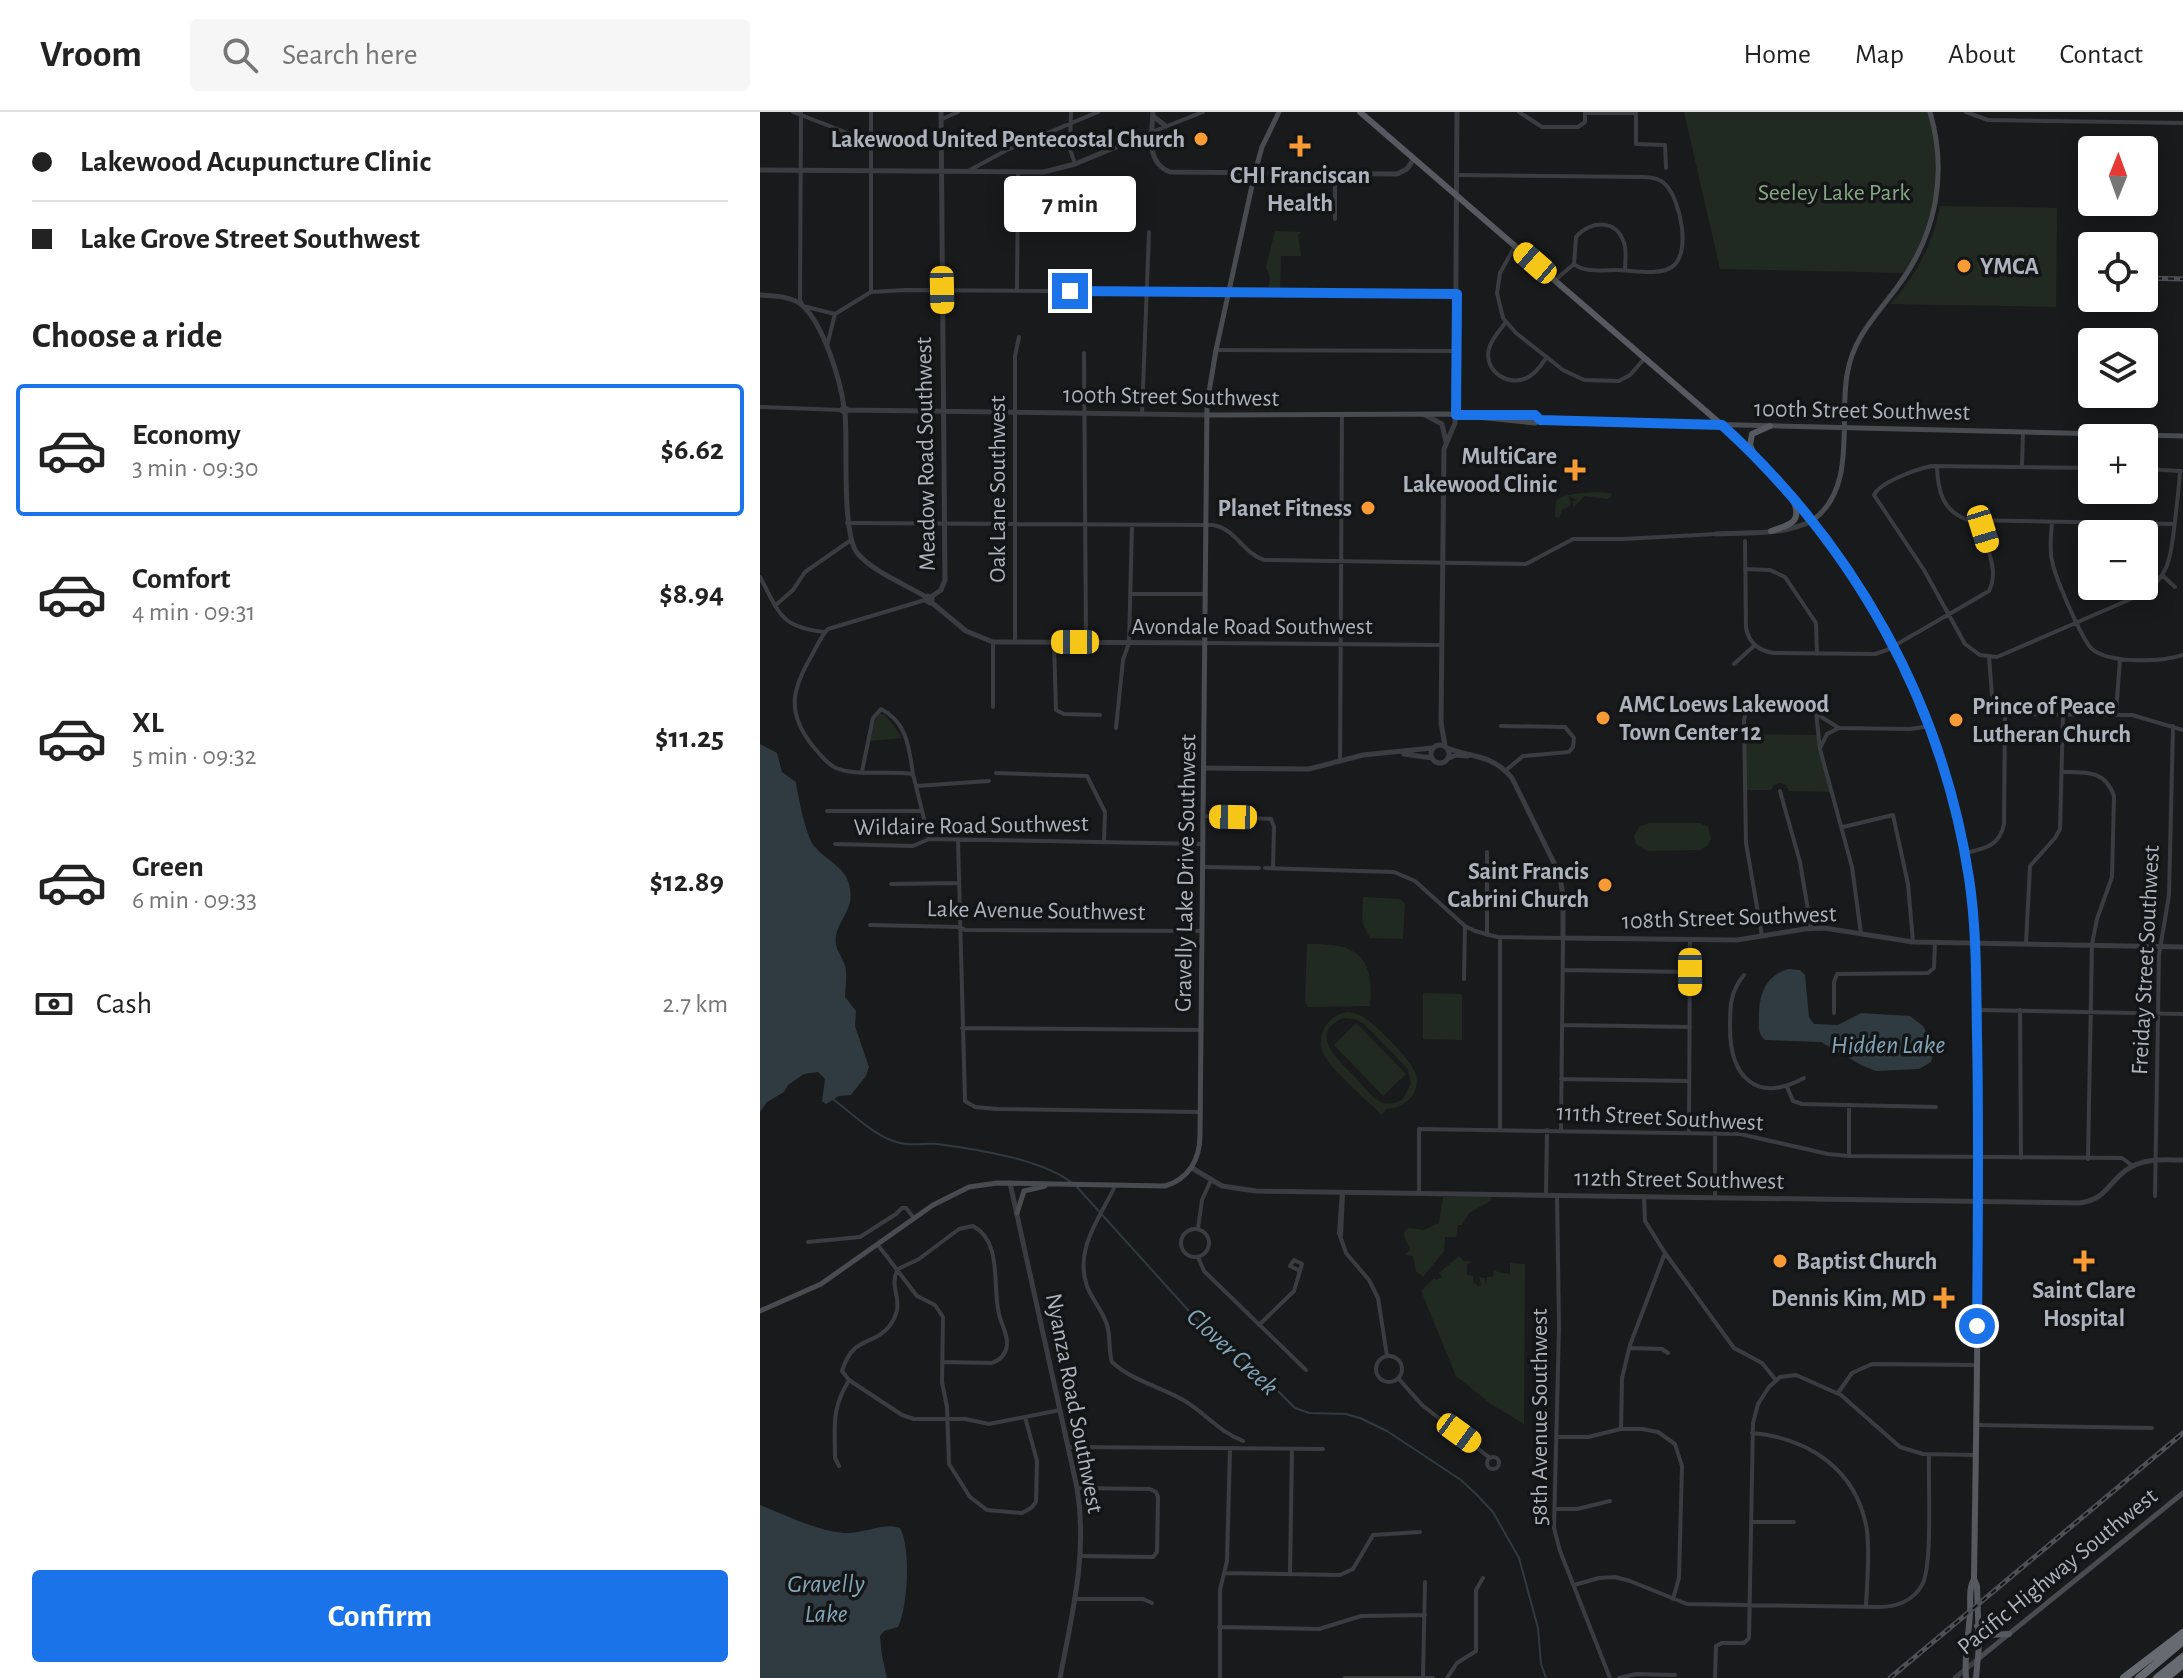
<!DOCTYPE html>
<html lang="en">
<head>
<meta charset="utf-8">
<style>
	body { margin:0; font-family:"Alegreya Sans",sans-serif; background:#f6f6f6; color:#222; height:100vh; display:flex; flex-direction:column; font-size:30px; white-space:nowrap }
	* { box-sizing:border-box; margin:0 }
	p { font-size:26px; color:#767676 }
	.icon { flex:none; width:44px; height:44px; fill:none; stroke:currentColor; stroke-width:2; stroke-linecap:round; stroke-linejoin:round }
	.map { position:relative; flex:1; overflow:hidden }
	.sheet { display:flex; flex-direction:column; background:#fff; width:760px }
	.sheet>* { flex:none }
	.top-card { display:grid; align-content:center; height:176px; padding:0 32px; background:#fff }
	.needle { width:52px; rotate:1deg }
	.controls { position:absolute; left:1318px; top:24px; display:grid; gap:16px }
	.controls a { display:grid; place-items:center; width:80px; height:80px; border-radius:8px; background:#fff; box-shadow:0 4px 20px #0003; font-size:40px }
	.end { position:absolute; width:36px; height:36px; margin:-18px; border:10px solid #1a73e8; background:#fff; box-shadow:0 0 0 4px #fff }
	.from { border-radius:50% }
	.bubble { position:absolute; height:56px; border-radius:8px; background:#fff; box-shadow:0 4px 20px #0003; font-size:26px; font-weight:700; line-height:56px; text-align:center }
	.car { position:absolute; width:24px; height:48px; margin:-24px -12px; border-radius:10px; box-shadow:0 0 6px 2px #0007; background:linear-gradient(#f5c518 24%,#345 0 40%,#f5c518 0 76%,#345 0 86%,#f5c518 0) }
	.top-card b { display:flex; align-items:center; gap:28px; height:76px; font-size:30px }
	.top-card b+b { border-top:2px solid #e0e0e0 }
	.top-card i { width:20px; height:20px; background:#222 }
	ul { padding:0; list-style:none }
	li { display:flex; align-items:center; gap:24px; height:132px; margin:0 16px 12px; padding:0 16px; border:4px solid transparent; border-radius:8px }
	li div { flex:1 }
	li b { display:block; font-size:30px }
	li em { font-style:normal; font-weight:700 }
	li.on { border-color:#1a73e8 }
	li>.icon { width:72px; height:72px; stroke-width:1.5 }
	h2 { padding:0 32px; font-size:36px; line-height:96px }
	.pay { display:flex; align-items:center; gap:20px; height:88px; padding:0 32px; font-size:30px }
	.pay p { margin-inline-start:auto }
	.button { display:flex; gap:16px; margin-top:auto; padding:16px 32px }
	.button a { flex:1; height:92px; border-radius:8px; background:#1a73e8; color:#fff; font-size:32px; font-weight:700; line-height:92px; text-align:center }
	header { display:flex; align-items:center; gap:48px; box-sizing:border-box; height:112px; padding:0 40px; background:#fff; border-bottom:2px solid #e0e0e0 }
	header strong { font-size:38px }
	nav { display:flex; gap:44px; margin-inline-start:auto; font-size:28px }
	.search { width:560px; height:72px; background:#f6f6f6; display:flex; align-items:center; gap:20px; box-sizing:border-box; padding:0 28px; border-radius:8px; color:#767676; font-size:30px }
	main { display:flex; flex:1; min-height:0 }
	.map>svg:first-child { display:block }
	.green { fill:#212a21; fill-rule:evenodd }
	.water { fill:#2f3b41 }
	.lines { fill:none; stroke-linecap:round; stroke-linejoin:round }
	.stream { stroke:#2f3b41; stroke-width:2 }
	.minor { stroke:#3a3c41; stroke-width:4 }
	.tertiary { stroke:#3a3c41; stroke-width:5 }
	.secondary { stroke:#484c51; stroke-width:5 }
	.primary { stroke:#565a60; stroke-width:6 }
	.motorway { stroke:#666b72; stroke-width:8 }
	.rail-casing { stroke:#4d5156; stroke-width:5 }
	.rail { stroke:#141517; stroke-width:2; stroke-dasharray:6; stroke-linecap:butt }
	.route { stroke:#1a73e8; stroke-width:10 }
	.poi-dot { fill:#f89b35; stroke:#141517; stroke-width:3 }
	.labels { text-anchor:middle; stroke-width:7; stroke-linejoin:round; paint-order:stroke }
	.poi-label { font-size:24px; font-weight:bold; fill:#acb3bc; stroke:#141517; text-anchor:end }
	.park-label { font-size:24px; fill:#85a782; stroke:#141517 }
	.street-label { font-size:24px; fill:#acb3bc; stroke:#141517 }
	.water-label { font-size:26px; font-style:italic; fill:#82a6b7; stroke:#141517 }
</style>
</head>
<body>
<header>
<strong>Vroom</strong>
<div class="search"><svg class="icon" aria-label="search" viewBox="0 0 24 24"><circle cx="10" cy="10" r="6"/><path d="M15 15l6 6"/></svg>Search here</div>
<nav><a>Home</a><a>Map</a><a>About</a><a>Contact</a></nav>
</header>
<main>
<section class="sheet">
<div class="top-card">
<b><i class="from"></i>Lakewood Acupuncture Clinic</b>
<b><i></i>Lake Grove Street Southwest</b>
</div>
<h2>Choose a ride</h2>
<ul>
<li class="on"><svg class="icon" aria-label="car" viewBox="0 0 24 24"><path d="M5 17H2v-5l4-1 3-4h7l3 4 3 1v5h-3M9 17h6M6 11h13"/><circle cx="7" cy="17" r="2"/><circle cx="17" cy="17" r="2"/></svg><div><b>Economy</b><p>3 min · 09:30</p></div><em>$6.62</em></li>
<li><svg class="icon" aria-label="car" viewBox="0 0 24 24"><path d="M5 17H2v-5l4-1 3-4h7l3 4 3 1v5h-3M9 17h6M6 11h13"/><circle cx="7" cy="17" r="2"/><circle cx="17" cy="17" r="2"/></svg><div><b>Comfort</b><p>4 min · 09:31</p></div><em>$8.94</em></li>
<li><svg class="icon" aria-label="car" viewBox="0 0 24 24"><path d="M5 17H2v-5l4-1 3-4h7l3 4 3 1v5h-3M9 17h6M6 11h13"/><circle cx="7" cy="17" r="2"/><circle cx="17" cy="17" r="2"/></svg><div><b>XL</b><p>5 min · 09:32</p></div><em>$11.25</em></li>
<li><svg class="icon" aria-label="car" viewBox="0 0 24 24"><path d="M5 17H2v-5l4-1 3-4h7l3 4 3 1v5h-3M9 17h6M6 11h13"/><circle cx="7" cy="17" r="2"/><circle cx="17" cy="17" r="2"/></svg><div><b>Green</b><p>6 min · 09:33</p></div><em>$12.89</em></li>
</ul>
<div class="pay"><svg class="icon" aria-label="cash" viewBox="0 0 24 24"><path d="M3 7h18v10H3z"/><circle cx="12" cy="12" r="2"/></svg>Cash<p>2.7 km</p></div>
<div class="button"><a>Confirm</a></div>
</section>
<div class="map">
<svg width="1423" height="1566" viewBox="0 0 1423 1566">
	<rect width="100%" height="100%" fill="#191a1c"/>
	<path class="green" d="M924 0H1170L1179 54 1172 107 1147 161 960 157Z
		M1180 94 1297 96 1296 195 1130 192C1156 164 1173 132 1180 94Z
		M515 119 542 120 538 123 541 144H521L520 178 509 176 510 166 506 155Z
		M836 380 851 381 852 384 848 387 825 384 814 395 812 390 817 388 809 384 811 393 802 398 799 406 795 405 796 389C806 380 824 382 836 380Z
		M119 601 125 603 143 626 109 629 117 603Z
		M985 622 1057 623 1073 680 1029 679 1026 673 1020 671 1014 673 1011 678H984Z
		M889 711H940L948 715 951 727 947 734 941 738 887 739 876 732 874 724 879 715Z
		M603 785 641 787 645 792 643 827 610 826 602 810Z
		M547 832C595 831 615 842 610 894L548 895 545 889Z
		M663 881 702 882V928L663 927Z
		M587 900C594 901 599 902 605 906 618 915 647 944 654 958 664 978 647 996 626 997L622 1003C610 991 570 956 564 943 555 925 566 904 587 900ZM583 906 595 907 604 912 648 957 651 972 642 988C636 991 630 993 623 991 612 987 603 973 595 965 579 949 547 922 583 906Z
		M596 911 646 962 623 984 574 933Z
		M683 1085H730L732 1088 709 1101 702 1113H698L696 1125H685L684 1139 663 1165 656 1159 653 1144 645 1143 650 1137C647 1131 639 1120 649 1116L664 1118 679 1111Z
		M699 1144 704 1149 713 1150 707 1152V1163L713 1164V1170L718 1174 721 1173 719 1165 725 1166 726 1173 727 1165H733L734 1159 750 1162V1151L765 1152 764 1312 731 1292 696 1264 661 1179 674 1166 676 1168 682 1165 679 1161Z"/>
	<path class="water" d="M0 632 17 641 22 660 36 670C38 684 46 726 55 735 68 750 87 755 90 777 94 797 79 807 76 824 73 838 86 847 86 860 87 868 85 876 85 885L96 899 95 914 109 955 106 964 91 983 79 984 66 992 62 989 65 967 58 960 44 962 28 973 24 980 7 990 0 1000Z
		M1028 857 1040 858 1045 863 1049 905 1054 912 1078 913 1101 901 1150 904 1163 914 1171 929 1173 942 1171 950 1159 957 1116 959 1103 954 1061 930 1005 928C997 921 999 914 999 904 999 882 1006 864 1028 857Z
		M0 1393C27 1404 55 1418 84 1421 104 1422 124 1410 140 1416 151 1435 148 1495 138 1515L124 1519 120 1524 122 1544 127 1566H0Z"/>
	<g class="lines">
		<path class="stream" d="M74 988C93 1002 116 1026 140 1031 152 1034 165 1031 177 1032 215 1037 282 1047 312 1071
			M317 1075 438 1209 500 1261 535 1296 549 1301 586 1302 600 1306 627 1319 701 1368 717 1383 733 1400 759 1446 778 1516 781 1552 786 1566"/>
		<path class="minor" d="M33 0 111 30
			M41 0 40 188 43 194 75 202 111 180 146 178 697 182
			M111 0V180
			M311 0 310 37 315 52
			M759 0 782 15H818L825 10V0
			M876 0V32L905 33 906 56
			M1206 0 1228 8 1423 11
			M825 1H875
			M182 7 198 0
			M392 20 443 0
			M208 59 247 38 338 0
			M696 63 883 65C891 65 900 66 906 73 920 88 932 141 912 155 898 164 872 158 856 158 842 158 825 161 814 152
			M575 107V61
			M755 134 740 161 737 181 743 206 756 221 803 258 824 268 859 269 870 263 884 247
			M814 152 816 125C830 109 856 106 864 131 867 139 865 149 865 158
			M795 168 814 152
			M257 178 258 60
			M746 210C740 218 731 227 729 237 723 260 751 277 770 264 777 260 782 252 787 245
			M67 234 75 202
			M456 238 697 239
			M324 241 326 530
			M0 295 81 298
			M382 302 389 120
			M1262 354 1263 320
			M1177 355C1178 379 1182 399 1208 408L1414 412
			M1332 356 1172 354C1157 357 1120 370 1114 383L1164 458 1205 532 1220 543 1237 545 1380 483C1411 466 1411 441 1415 409 1417 392 1419 375 1420 359
			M1384 357 1421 359
			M1292 410C1291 424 1289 439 1293 453 1297 469 1322 528 1332 537 1350 552 1402 550 1423 543
			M87 411 453 413C476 417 483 441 504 448L766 452 813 427H863L956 422
			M1347 422V411
			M985 429 986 516C989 531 999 539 1014 541L1115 542 1127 538 1229 479C1241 454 1222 434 1223 409
			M985 457 1010 458 1025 465 1056 511 1057 542
			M1403 464 1415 475
			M0 465C20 502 20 515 64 520
			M370 482H445
			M165 488 68 517C61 524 57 534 52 543 32 577 26 600 52 633 58 640 65 650 74 655 93 665 131 658 153 662L169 727
			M17 492 33 478 45 460 91 428
			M233 530V595
			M255 530V244L259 225
			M294 530 296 598 304 602 340 603
			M445 531 681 533
			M974 552 995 533
			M1056 600 1060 637 1092 755 1101 822
			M1356 601 1360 547
			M1245 602 1372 603 1423 618
			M741 614 805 615 814 626 813 635 809 640 763 644 745 659
			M356 616 363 548 369 531 372 413
			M1060 636 1067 622 1077 617
			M580 649 582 304
			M102 659 113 606 121 597C147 610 149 635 153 662
			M1302 660C1326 660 1345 658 1354 684L1352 765 1337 807 1332 832 1328 1047
			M236 661 327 664 345 700 344 729
			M156 674 229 669
			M1020 679 1040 750 1051 816
			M67 699H161
			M444 704 511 707 514 715 513 756
			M1083 715 1133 703 1148 772 1153 830
			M198 728 205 989 215 995 238 997 440 1000
			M75 732 153 734 169 727 443 732
			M1205 741C1224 737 1240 734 1244 712L1245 602 1232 583 1229 545
			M443 755 499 756
			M505 756 634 760 655 769 705 814 715 819 737 825 803 826 801 1018
			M131 772 198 771
			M110 813 200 815 205 818 442 819
			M727 823V740
			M1002 824 986 731 984 608 987 597 1050 598 1079 616 1150 617 1170 614
			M1266 831 1270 754 1295 726 1300 717 1303 603
			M803 858 930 860
			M984 863C970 880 970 894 970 915 970 965 996 992 1044 966
			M704 867 705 814
			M1217 898 1423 902
			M1260 898 1261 1046
			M1074 901V870L1077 862 1168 861 1174 856 1175 830
			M802 913 930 915
			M202 916 441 918
			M801 967 929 969
			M1027 975 1033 989 1042 992 1176 995
			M1089 993V1044
			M740 1017V825
			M929 1021 930 827
			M355 1074C340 1106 314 1137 327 1174 332 1188 343 1199 347 1213 351 1225 348 1238 352 1250 372 1269 402 1275 425 1289 446 1302 460 1320 483 1329
			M582 1080 579 1121 586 1141 609 1168 618 1186 627 1244
			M659 1081V1017L980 1022 1068 1042 1089 1044 1362 1046 1373 1054
			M786 1082 787 1018
			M797 1083 799 1215 794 1416 800 1439 850 1566
			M884 1084 885 1109 905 1141 974 1236 1002 1251 1015 1267
			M1395 1084 1399 843 1409 783 1413 614
			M955 1085V1021
			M438 1116 442 1088 451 1068
			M421 1131a14 14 0 1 1 28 0a14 14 0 1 1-28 0Z
			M581 1124 583 1083
			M48 1130 100 1125 136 1102 142 1096H146L154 1106
			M118 1133 157 1184 175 1193 183 1205 182 1270 187 1295 189 1352 210 1385 227 1398 262 1401 271 1396 276 1390 277 1349 265 1305
			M438 1145 444 1159 546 1258
			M499 1213 534 1179 542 1152 534 1148 530 1154 538 1158
			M870 1236 902 1237 908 1241
			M616 1257a13 13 0 1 1 26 0a13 13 0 1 1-26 0Z
			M638 1266 662 1293 730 1346
			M89 1268 82 1259C93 1222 115 1235 131 1212 147 1188 127 1177 138 1157L159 1147 199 1117 213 1114C243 1130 232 1175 239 1202 241 1212 248 1222 247 1233 246 1242 240 1248 232 1251L182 1250
			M89 1268 142 1303 154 1307H205L229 1312 300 1298
			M1078 1281 1092 1261 1112 1252 1217 1253
			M1216 1313 1392 1316
			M861 1317 862 1266 870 1233 905 1141
			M992 1321C1050 1326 1098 1359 1107 1419 1110 1443 1107 1470 1106 1495
			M796 1325H828L861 1317H882L898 1320 915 1332 922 1354 919 1466 913 1487
			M308 1335 563 1337
			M727 1351a6 6 0 1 1 12 0a6 6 0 1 1-12 0Z
			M79 1354 75 1346C75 1312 71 1298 89 1268
			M317 1376 390 1377 396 1380 398 1385 397 1440 393 1445 321 1444
			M795 1397H817L850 1389
			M991 1410H1034
			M464 1461 580 1463 593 1457 613 1423 660 1420
			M530 1461 532 1338
			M814 1473 839 1466 855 1465 870 1469 927 1492 1119 1495C1136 1495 1153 1489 1162 1473 1173 1454 1168 1369 1169 1342
			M314 1487H383L392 1491
			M459 1515 559 1517 601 1504 665 1503
			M663 1565 665 1470
			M460 1566V1478L467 1449 470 1337
			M584 1566H673
			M687 1566 697 1551 716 1539V1478L723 1466
			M859 1566 876 1562 915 1563
			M955 1566 956 1534 962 1531H984L989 1526 993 1311 998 1292 1009 1275 1020 1265 1036 1263 1081 1283 1140 1335 1163 1342 1215 1343"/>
		<path class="tertiary" d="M393 0C392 22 385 50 410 60L637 62 647 57 654 47
			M394 5 406 14
			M0 58 284 60 315 52 392 20
			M0 183C14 184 32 184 43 194 64 214 80 267 84 295L81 298 85 301 88 298 84 295
			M88 298 447 303
			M85 301C88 331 81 423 98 442 115 461 145 472 166 485
			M665 303 682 312 686 330
			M956 422C987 420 1025 424 1053 408
			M168 484 172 487 170 491 165 488Z
			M171 485 181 478 185 468 181 0
			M171 490 206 519 233 530 445 531
			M671 642a9 9 0 1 1 18 0a9 9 0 1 1-18 0Z
			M685 634 681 610 684 337 695 311 697 0
			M687 636C713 646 732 642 752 666L799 761 803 783V826L977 828 1045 817 1064 816 1153 830 1423 835
			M644 642 672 646
			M687 647 696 643 708 644
			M444 656 549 657 603 643 672 636
			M432 1056 462 1074 496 1079 1319 1091C1348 1088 1349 1067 1371 1055 1387 1046 1405 1048 1423 1048
			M250 1071 317 1376C328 1441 312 1502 300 1566
			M1195 1566 1218 1547"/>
		<path class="secondary" d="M447 303 687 302 775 311 780 308 1423 324
			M733 305C745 300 770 299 780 308
			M1053 408C1097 376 1079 309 1087 263 1093 225 1116 204 1138 174 1176 123 1188 62 1170 0
			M257 1101 264 1079 285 1074
			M0 1199 61 1172 173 1093 209 1075 237 1071 405 1074C429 1067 440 1047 440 1023L447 292 456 238 495 60 502 35 519 0
			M1218 1547 1423 1381"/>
		<path class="primary" d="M600 0 962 313C1103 441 1198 616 1214 807 1221 882 1217 959 1218 1035 1219 1179 1216 1323 1214 1467 1208 1477 1211 1489 1210 1500 1209 1524 1204 1541 1206 1566
			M993 340 990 333 992 322 1010 314
			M1011 419C1030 413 1043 410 1033 388
			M1214 1467 1217 1474 1219 1534 1216 1566
			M1217 1514 1227 1523 1249 1522"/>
		<path class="motorway" d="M1364 1566 1423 1521
			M1379 1566 1423 1529
			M1397 1566 1423 1545
			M1406 1566 1423 1552"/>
		<defs>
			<path id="rail" d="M1331 165H1332
				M1384 166 1423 167
				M1130 1566 1423 1321"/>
		</defs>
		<use href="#rail" class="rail-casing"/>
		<use href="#rail" class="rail"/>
	</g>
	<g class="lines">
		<path class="route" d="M310 179 697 182 696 303H775L780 308 962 313C1094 433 1182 590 1209 766 1217 819 1216 871 1217 923 1219 1020 1218 1117 1217 1214"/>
	</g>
	<g class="poi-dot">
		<circle cx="441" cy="27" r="8"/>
		<path d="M536 22h8v8h8v8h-8v8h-8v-8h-8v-8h8z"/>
		<circle cx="1204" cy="154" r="8"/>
		<path d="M811 346h8v8h8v8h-8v8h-8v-8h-8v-8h8z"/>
		<circle cx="608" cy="396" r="8"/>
		<circle cx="843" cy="606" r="8"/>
		<circle cx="1196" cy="608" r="8"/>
		<circle cx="845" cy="773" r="8"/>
		<circle cx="1020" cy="1149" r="8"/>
		<path d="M1320 1137h8v8h8v8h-8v8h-8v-8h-8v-8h8z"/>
		<path d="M1180 1174h8v8h8v8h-8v8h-8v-8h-8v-8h8z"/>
	</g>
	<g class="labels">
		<g class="poi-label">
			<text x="425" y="35">Lakewood United Pentecostal Church</text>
			<text x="540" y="71" text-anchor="middle">CHI Franciscan<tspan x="540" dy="28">Health</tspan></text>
			<text x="1220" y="162" text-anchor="start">YMCA</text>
			<text x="797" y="352">MultiCare<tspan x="797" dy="28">Lakewood Clinic</tspan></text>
			<text x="592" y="404">Planet Fitness</text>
			<text x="859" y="600" text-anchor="start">AMC Loews Lakewood<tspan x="859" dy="28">Town Center 12</tspan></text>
			<text x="1212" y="602" text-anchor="start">Prince of Peace<tspan x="1212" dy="28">Lutheran Church</tspan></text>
			<text x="829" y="767">Saint Francis<tspan x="829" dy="28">Cabrini Church</tspan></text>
			<text x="1036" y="1157" text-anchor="start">Baptist Church</text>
			<text x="1324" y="1186" text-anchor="middle">Saint Clare<tspan x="1324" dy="28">Hospital</tspan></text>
			<text x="1166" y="1194">Dennis Kim, MD</text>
		</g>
		<g class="park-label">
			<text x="1074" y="88">Seeley Lake Park</text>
		</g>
		<g class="street-label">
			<text transform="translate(411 284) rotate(1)" y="8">100th Street Southwest</text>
			<text transform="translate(1102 298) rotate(1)" y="8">100th Street Southwest</text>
			<text transform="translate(165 342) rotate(-91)" y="8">Meadow Road Southwest</text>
			<text transform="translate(237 377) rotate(-90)" y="8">Oak Lane Southwest</text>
			<text x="492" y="522">Avondale Road Southwest</text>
			<text transform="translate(211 713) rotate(-1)" y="8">Wildaire Road Southwest</text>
			<text transform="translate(425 761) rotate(-89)" y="8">Gravelly Lake Drive Southwest</text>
			<text transform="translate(276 798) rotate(1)" y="8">Lake Avenue Southwest</text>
			<text transform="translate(969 805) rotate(-2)" y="8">108th Street Southwest</text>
			<text transform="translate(1385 848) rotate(-87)" y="8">Freiday Street Southwest</text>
			<text transform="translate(900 1005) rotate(3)" y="8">111th Street Southwest</text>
			<text transform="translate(919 1067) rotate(1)" y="8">112th Street Southwest</text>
			<text transform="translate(315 1291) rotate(79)" y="8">Nyanza Road Southwest</text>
			<text transform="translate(779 1305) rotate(-90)" y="8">58th Avenue Southwest</text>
			<text transform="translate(1297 1459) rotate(-39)" y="8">Pacific Highway Southwest</text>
		</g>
		<g class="water-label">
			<text x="1128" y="941">Hidden Lake</text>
			<text transform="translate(473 1239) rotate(43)" y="9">Clover Creek</text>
			<text x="66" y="1480">Gravelly<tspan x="66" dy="30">Lake</tspan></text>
		</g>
	</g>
</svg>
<div class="controls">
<a><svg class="needle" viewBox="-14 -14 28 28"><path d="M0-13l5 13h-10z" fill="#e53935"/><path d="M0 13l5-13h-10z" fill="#767676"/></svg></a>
<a><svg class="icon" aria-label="locate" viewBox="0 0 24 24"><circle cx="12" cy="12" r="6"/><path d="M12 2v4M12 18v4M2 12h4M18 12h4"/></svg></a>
<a><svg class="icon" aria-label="layers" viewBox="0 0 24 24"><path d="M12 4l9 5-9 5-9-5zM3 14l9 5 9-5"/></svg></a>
<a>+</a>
<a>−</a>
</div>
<i class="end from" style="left:1217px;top:1214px"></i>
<i class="end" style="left:310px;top:179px"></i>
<div class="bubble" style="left:244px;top:64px;width:132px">7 min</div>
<i class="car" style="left:775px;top:151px;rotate:311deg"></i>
<i class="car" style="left:182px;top:178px;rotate:179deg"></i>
<i class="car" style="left:1223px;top:417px;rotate:163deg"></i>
<i class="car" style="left:315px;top:530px;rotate:270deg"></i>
<i class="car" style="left:473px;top:705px;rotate:271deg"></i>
<i class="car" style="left:930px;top:860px;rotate:180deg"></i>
<i class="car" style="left:699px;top:1321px;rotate:126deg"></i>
</div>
</main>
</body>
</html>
